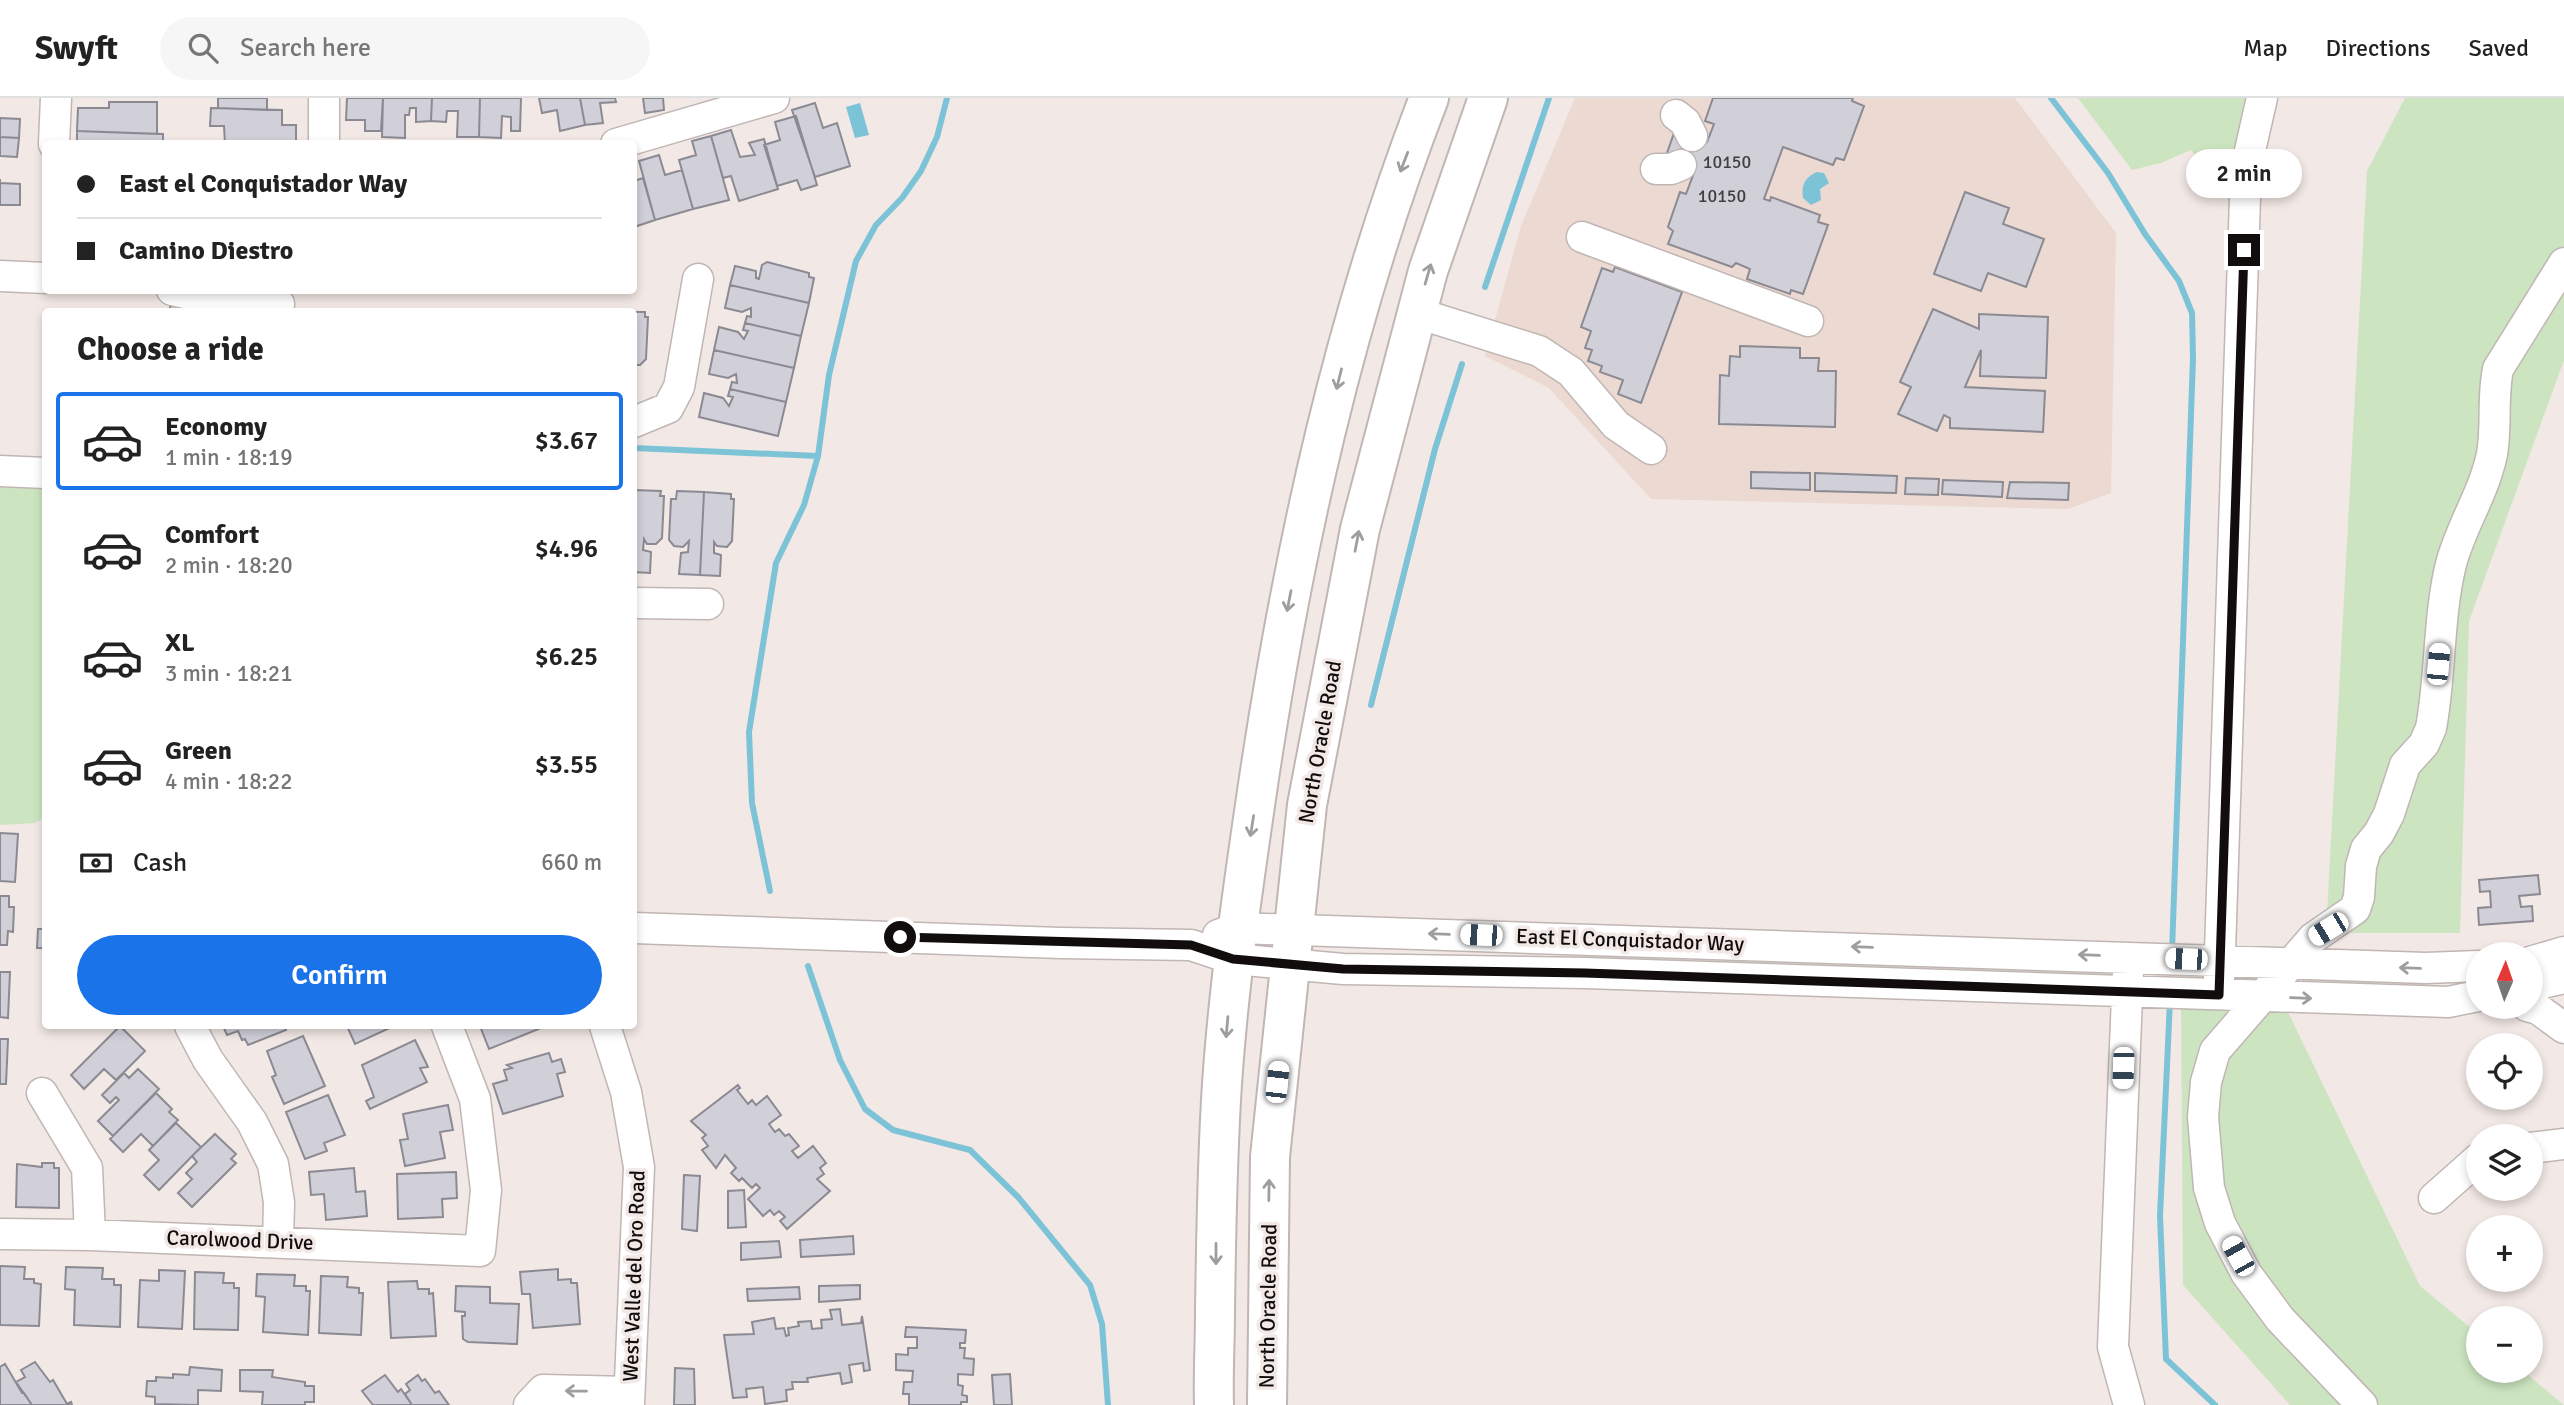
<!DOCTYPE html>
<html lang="en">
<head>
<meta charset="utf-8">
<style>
	body { margin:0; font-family:Signika,sans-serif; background:#f6f6f6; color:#222; height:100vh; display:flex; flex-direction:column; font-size:26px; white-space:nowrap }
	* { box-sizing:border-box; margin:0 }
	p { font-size:23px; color:#767676 }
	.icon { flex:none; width:38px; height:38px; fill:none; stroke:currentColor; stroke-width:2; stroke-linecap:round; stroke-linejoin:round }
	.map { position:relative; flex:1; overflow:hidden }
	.drawer { position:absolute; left:42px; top:210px; width:595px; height:721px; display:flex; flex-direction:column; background:#fff; border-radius:7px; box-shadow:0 4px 10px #0003 }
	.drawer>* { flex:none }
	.guide { position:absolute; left:42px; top:42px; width:595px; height:154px; border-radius:7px; box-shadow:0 4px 10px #0003; display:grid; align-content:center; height:154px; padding:0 35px; background:#fff }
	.needle { width:46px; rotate:2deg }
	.buttons { position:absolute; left:2466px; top:844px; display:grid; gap:14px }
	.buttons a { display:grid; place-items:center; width:77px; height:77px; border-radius:50%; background:#fff; box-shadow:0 4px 10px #0003; font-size:35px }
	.end { position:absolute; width:32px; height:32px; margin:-16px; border:9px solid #100d0c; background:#fff; box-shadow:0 0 0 4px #fff }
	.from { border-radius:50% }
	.bubble { position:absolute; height:49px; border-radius:24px; background:#fff; box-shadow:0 4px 10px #0003; font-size:23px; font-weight:600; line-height:49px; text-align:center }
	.car { position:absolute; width:21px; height:42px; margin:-21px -10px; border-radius:9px; box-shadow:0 0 5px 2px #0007; background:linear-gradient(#fff 24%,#345 0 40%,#fff 0 76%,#345 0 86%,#fff 0) }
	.guide b { display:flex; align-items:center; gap:24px; height:66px; font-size:26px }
	.guide b+b { border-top:2px solid #e0e0e0 }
	.guide i { width:18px; height:18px; background:#222 }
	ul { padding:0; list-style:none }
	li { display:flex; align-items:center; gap:21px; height:98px; margin:0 14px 10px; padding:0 21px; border:4px solid transparent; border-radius:7px }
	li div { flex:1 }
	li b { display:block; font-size:26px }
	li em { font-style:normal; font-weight:600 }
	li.active { border-color:#1a73e8 }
	li>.icon { width:63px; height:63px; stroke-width:1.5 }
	h2 { padding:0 35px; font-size:32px; line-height:84px }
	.pay { display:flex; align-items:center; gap:18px; height:77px; padding:0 35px; font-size:26px }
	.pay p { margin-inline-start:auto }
	.action { display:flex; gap:14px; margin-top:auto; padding:14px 35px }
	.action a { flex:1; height:80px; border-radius:42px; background:#1a73e8; color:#fff; font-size:28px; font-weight:600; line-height:80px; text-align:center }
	header { display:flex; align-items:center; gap:42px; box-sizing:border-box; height:98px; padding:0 35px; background:#fff; border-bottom:2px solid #e0e0e0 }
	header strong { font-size:33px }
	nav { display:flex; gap:38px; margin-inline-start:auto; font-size:24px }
	.search { width:490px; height:63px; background:#f6f6f6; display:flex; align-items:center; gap:18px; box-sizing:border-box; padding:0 24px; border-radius:38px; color:#767676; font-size:26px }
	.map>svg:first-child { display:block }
	.built { fill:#ebd9d2 }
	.green { fill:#cce5c0 }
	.water { fill:#7dc3d7 }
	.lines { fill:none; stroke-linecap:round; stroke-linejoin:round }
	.stream { stroke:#7dc3d7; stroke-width:6 }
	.building { fill:#d1d0d9; stroke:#8b8a92; stroke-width:2 }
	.minor-casing { stroke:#c0b6b3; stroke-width:33 }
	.highway-casing { stroke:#c0b6b3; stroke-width:42 }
	.minor { stroke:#fff; stroke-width:30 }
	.highway { stroke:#fff; stroke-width:38 }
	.oneway { stroke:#9f9e9e }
	.route { stroke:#100d0c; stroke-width:9 }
	.labels { text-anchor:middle; stroke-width:7; stroke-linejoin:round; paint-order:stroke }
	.number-label { font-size:18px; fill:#403e3f }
	.street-label { font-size:21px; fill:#100d0c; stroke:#f2e8e5 }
</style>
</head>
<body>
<header>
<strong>Swyft</strong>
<div class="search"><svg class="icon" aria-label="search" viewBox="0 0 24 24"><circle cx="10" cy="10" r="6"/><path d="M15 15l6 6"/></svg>Search here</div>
<nav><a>Map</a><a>Directions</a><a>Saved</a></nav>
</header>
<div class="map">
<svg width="2564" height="1307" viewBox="0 0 2564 1307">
	<rect width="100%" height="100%" fill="#f2e8e5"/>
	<path class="built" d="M1575 0H2015L2116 135 2111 395 2068 411 1651 401 1549 290 1485 258 1521 128Z"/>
	<path class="green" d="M2078 0H2250L2233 75 2226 89H2208L2203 68 2191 52 2161 65 2132 72Z
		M2405 0H2564V262L2469 523 2460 835H2326L2367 73Z
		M0 387 45 389 46 719 35 725 0 727Z
		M2181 908 2287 912 2420 1188 2478 1236V1272H2522L2564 1307H2290L2183 1187Z"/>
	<path class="water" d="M860 5 869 37 855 40 846 9Z
		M1817 74 1824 75 1829 85 1820 91 1821 102 1811 107 1803 100C1801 87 1805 79 1817 74Z"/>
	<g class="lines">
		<path class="stream" d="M2051 0 2108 75 2145 136 2179 183 2192 215 2193 260 2172 854
			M1485 189 1549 0
			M634 350 818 358
			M1371 607 1435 351 1462 266
			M770 793 752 705 749 634 776 465 804 407 818 358 829 277 856 163 876 127 902 100 921 73 937 39 947 0
			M808 868 840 962 865 1011 893 1032 970 1052 1018 1099 1090 1187 1102 1226 1108 1307
			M2170 903 2160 1118 2166 1261 2215 1307"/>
	</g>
	<path class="building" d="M218 0H267V12L218 10Z
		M347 0H383L381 33H365V22H346Z
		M383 0H432L431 23 416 24V10H410L409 17H405V40L382 39Z
		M432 0H480L479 39H457L458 13H447L446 24 431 23Z
		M480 0H521L520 33H511V19L502 18 501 40 479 39Z
		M539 0H580L585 27 560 33 557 12 542 15Z
		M580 0H615L616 4 600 5 603 25 585 27Z
		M643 0H663L664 12 645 15Z
		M1713 0H1853L1852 3 1864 8 1844 62 1836 60 1833 67 1783 49 1764 101 1770 103 1771 99 1820 117 1818 124 1828 127 1803 196 1791 192 1790 196 1747 181 1750 171 1736 165 1732 169 1668 146 1673 133 1668 129 1680 94 1686 96 1695 72 1665 61 1675 32 1707 44 1714 26 1705 23Z
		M109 4H157V36L77 33 78 10H109Z
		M815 5 823 30 837 25 850 68 815 79 792 12Z
		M211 10 282 12V27H296V46H225L224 28H210Z
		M796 18 817 87 801 92 797 82 777 88 764 47 780 42 775 24Z
		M0 20 20 21 19 40 0 39Z
		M731 32 740 59 755 57 749 45 764 41 778 91 739 103 731 78 723 80 711 38Z
		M77 33 163 36V46H77Z
		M711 38 729 102 693 111 679 62 696 57 692 43Z
		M0 39 19 40 17 59 0 58Z
		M659 57 665 77 682 72 693 111 655 122 639 63Z
		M643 80 655 122 634 129V83Z
		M0 81V85L20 86V107H0Z
		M1965 94 2009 110 2003 126 2044 141 2026 189 1988 175 1981 193 1934 176Z
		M767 164 809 175V179L814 180 809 205 730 187 735 168 756 173V180L759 181 762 167Z
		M1615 169 1682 194 1641 305 1618 296 1623 282 1600 274 1602 268 1588 263 1592 252 1585 250 1591 233 1581 229 1602 170 1613 174Z
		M730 187 809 205 801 238 745 225 747 218 751 219V210L742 214 725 210Z
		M170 208H225V214H158L170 212Z
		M1933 211 1979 231V216L2048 219 2046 280 1980 278 1981 252 1965 289 2045 293 2043 334 1950 330V320L1944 317 1937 333 1898 316 1911 289 1900 284Z
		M634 214H645V219H648L646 261 640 267H634Z
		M745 225 801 238 794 270 714 252 719 229 738 234 744 241 748 233 743 232Z
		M1740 248 1800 250V260H1819L1818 273H1836L1835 329 1719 326 1720 277 1729 278 1730 258 1740 259Z
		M714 252 794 270 786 304 730 291 732 284 737 285 736 276 728 280 709 276Z
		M730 291 786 304 778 338 699 319 704 295 723 300 729 308 733 299 728 298Z
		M1751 374 1810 375V392L1751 390Z
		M1815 375 1897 378 1896 395 1815 393Z
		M1906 380 1939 381 1938 397 1905 396Z
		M1943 382 2003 384 2002 399 1942 396Z
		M2010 384 2069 385 2068 402 2007 400Z
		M634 392 661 393 660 398H664L662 440 656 446H647L644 441 643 452 651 454 650 475 634 474Z
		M677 393 704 394 700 477 679 476 681 455 688 454 689 443 683 449 674 448 669 442 671 401H676Z
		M704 394 731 396V401H734L732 443 727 449 717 448 714 444V455L721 457 720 478 700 477Z
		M0 735 18 736 15 784 0 783Z
		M2538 777 2540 796 2519 798 2521 809 2532 808 2533 823 2479 827 2478 810 2491 809 2490 793 2480 794 2479 782Z
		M0 798H9V809H14L13 834 8 833 7 847H0Z
		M38 831H46V850H37Z
		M0 874H10L8 920 0 919Z
		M120 928 145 953 116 982 104 971 84 991 71 977Z
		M223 928H284L286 932 248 947 245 941 242 942 238 933 227 937Z
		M347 928H391L392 929 355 946Z
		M480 928H540L541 930 489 951Z
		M303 938 325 988 284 1006 272 979 276 977 267 953Z
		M0 941H8L6 986H0Z
		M415 942 428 969 420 970 427 984 370 1011 366 1003 374 999 362 967Z
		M549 955 552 964 561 961 565 974 557 976 563 998 503 1016 493 986 507 982 504 972 512 970 507 967Z
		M138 971 159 991 113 1038 98 1023 119 1002 116 999 110 1005 102 997 124 975 129 980Z
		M738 987 740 990 737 992 748 1006 752 1002 756 1007 767 998 781 1017 769 1026 775 1034 779 1031 785 1038 789 1036 799 1048 792 1053 798 1060 813 1048 826 1065 820 1070 824 1076 817 1081 830 1093 787 1131 780 1123 785 1119 779 1113 774 1117 770 1112 763 1118 748 1101 760 1090 756 1086 752 1090 742 1080 739 1083 731 1075 736 1070 725 1057 716 1070 702 1052 708 1048 702 1040 706 1037 691 1023Z
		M156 995 172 1011 169 1014 178 1022 153 1048 141 1036 123 1054 110 1041Z
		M328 997 345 1037 324 1045 327 1053 305 1061 286 1014Z
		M448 1007 453 1032 440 1034 445 1060 405 1068 400 1042 408 1041 403 1016Z
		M176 1025 201 1049 159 1092 144 1077 159 1062 149 1052Z
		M215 1036 236 1056 231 1061 236 1065 192 1109 178 1095 192 1081 186 1075 197 1064 192 1058Z
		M42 1065H54V1070H59V1110L16 1109 17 1066 42 1069Z
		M354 1070 356 1094 365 1093 367 1118 326 1122 324 1096 311 1097 309 1074Z
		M456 1074 457 1100 442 1101 443 1119 398 1121 397 1076Z
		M684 1077 700 1078 697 1133 682 1131Z
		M744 1092 746 1129 728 1130V1093Z
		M853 1138 854 1156 801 1159 800 1142Z
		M779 1143 781 1159 741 1162V1145Z
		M0 1168 25 1169 24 1181H34V1185L41 1186 39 1228 0 1227Z
		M66 1169 103 1170 102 1181H114V1187H121L120 1229 74 1227 75 1192 65 1191Z
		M558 1171V1182L571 1181V1185H577L580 1226 533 1230 530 1196H522L520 1174Z
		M159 1172 185 1173 182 1231 138 1229 140 1182 159 1183Z
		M195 1174 224 1175 223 1185H234V1190H239L238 1232 194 1231Z
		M257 1176 295 1177 294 1188H306V1193H310L308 1237 263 1234 265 1199 256 1198Z
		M321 1178 348 1179 347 1189 359 1190V1195H363L361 1237 319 1235Z
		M417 1183 418 1191H429V1196L433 1195 436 1238 391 1240 388 1184Z
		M860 1187V1201L819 1204V1188Z
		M456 1188 490 1189V1205L519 1206 517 1246 468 1244 463 1241 462 1218H465V1214L455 1213Z
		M799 1189 800 1201 748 1203 747 1191Z
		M840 1211 842 1227 861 1225 862 1218 870 1272 864 1273 863 1265 849 1267 852 1284 842 1286 840 1275 807 1280 808 1284H792L793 1291 786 1292 787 1303 765 1306 763 1289 746 1291 747 1299 733 1300 724 1237 754 1236 752 1224 774 1220 776 1231 784 1230 786 1238 789 1237 788 1230 799 1228 798 1224 811 1223 812 1231 822 1230 821 1222 832 1221 830 1212Z
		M906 1229 966 1232 965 1245H960V1250H965L964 1260 974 1261 973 1277 958 1276V1287L963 1288 962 1297 967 1298V1304H961V1307H909V1296H903L904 1284H912L913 1273 896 1272V1256L908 1257V1250H917V1239H905Z
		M35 1264 50 1284 53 1282 67 1306 71 1304 72 1307H32L16 1284 25 1279 21 1272Z
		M5 1266 22 1295H24L32 1307H0V1269Z
		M190 1269 222 1272 221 1293 198 1292V1307L155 1306V1299L146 1298 147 1283H156V1279L173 1280V1276L189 1277Z
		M675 1270 694 1271 695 1307H674Z
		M240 1272H273L272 1279 305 1284V1288H314V1304H305V1307H262L263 1294 240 1293Z
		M1010 1276 1012 1307H994L992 1277Z
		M385 1277 398 1294 401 1291 412 1307H373L362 1293Z
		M418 1277 422 1283 425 1281 435 1295 439 1293 449 1307H412L405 1296 410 1292 406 1286Z"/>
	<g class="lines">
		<defs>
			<path id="minor" d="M1676 17 1685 24 1692 38
				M54 46 56 0
				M324 46V0
				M616 46 774 0
				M1656 71H1671L1681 67
				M1582 139 1808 223
				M0 178 46 180
				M172 192 208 200 279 206 278 214
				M1417 215 1539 253 1571 274 1616 327 1651 351
				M634 324 668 310 679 289 698 181
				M0 373 46 375
				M634 505 708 506
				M634 830 1061 845 1191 847 1233 861 1343 871 1585 875 2448 904 2478 898
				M1218 837 1237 830 2426 870 2478 868
				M2530 864 2564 854
				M2128 873 2113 1249 2129 1307
				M2219 883 2246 70 2262 0
				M2530 888 2564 880
				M2527 908 2538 911 2564 930
				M190 928 208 962 252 1024 273 1066 279 1104 278 1144
				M605 928 626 994 639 1069 629 1307
				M42 995 87 1070 90 1137
				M2530 1050 2564 1046
				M2434 1100 2478 1061
				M0 1136 90 1137 480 1153 486 1092 475 1001 447 928
				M529 1307 543 1292 629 1294
				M2362 1307 2280 1221 2246 1175 2220 1125 2209 1090 2203 1019 2206 984 2215 953 2313 840 2355 811 2359 799 2361 768 2366 751 2379 735 2389 716 2405 667 2424 646 2431 630C2441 576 2438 519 2451 466 2461 428 2484 395 2492 356 2497 328 2492 300 2498 271L2564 165"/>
			<path id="highway" d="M1214 1307C1213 1276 1215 1245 1215 1213 1216 1138 1217 1061 1222 986 1229 883 1244 782 1259 680 1294 449 1344 219 1429 0
				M1267 1307 1270 1059 1307 707 1360 431 1428 173 1488 0"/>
		</defs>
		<use href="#minor" class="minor-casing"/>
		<use href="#highway" class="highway-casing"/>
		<use href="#minor" class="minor"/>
		<use href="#highway" class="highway"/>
	</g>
	<defs><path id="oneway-shaft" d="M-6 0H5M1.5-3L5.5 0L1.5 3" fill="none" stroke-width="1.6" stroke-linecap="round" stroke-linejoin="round" transform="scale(1.75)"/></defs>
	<g class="oneway">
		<use href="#oneway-shaft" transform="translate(1404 64) rotate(111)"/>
		<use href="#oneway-shaft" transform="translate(1428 176) rotate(-74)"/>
		<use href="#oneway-shaft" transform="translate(1339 281) rotate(104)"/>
		<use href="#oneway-shaft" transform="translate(1357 443) rotate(-79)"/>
		<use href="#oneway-shaft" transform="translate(1289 503) rotate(101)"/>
		<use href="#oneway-shaft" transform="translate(1252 728) rotate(99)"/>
		<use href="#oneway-shaft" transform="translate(1439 836) rotate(-178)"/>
		<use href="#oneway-shaft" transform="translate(1862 849) rotate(-178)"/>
		<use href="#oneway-shaft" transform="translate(2089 857) rotate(-178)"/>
		<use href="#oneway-shaft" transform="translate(2410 870) rotate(-178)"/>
		<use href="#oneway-shaft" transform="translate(2301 900) rotate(2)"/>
		<use href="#oneway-shaft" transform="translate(1227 929) rotate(95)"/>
		<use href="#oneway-shaft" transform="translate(1269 1092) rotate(-89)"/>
		<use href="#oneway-shaft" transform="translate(1216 1156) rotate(90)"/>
		<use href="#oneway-shaft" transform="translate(576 1293) rotate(-179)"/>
	</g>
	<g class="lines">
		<path class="route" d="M900 839 1191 847 1233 861 1343 871 1585 875 2219 897 2244 152"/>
	</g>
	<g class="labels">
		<g class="number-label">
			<text x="1727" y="70">10150</text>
			<text x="1722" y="104">10150</text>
		</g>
		<g class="street-label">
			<text transform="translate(1320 644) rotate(-80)" y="7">North Oracle Road</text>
			<text transform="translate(1630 842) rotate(2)" y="7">East El Conquistador Way</text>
			<text transform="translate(240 1142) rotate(2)" y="7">Carolwood Drive</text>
			<text transform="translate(634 1178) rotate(-88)" y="7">West Valle del Oro Road</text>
			<text transform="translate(1268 1208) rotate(-89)" y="7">North Oracle Road</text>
		</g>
	</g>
</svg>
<div class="buttons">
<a><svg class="needle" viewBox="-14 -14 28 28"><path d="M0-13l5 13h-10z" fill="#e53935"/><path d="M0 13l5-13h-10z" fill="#767676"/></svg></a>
<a><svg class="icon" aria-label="locate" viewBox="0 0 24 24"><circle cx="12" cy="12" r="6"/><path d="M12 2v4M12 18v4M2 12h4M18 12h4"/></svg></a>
<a><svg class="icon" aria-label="layers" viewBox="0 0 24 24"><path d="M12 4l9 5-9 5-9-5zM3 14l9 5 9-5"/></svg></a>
<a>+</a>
<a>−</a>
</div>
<i class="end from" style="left:900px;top:839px"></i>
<i class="end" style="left:2244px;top:152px"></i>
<div class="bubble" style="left:2186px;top:51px;width:116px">2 min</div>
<i class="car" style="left:2438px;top:566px;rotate:5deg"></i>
<i class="car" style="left:2328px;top:831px;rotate:239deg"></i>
<i class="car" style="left:1481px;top:837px;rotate:272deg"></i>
<i class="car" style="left:2186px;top:861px;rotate:272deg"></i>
<i class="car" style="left:2123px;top:970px;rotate:182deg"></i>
<i class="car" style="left:1277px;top:984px;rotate:6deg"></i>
<i class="car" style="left:2238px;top:1158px;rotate:331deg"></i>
<div class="guide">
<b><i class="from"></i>East el Conquistador Way</b>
<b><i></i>Camino Diestro</b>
</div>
<section class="drawer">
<h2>Choose a ride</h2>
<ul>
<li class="active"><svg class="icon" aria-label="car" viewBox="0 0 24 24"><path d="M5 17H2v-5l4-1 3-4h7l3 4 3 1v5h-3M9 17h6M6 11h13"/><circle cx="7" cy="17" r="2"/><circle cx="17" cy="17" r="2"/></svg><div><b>Economy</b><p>1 min · 18:19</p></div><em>$3.67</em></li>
<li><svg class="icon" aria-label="car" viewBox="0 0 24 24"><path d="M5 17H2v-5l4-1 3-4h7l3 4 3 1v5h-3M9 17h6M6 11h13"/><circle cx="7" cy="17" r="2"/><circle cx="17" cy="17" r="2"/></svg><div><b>Comfort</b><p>2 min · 18:20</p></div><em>$4.96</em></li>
<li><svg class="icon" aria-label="car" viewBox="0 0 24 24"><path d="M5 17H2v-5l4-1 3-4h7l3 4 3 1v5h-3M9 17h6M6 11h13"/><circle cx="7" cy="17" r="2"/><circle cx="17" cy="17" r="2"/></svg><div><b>XL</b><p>3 min · 18:21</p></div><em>$6.25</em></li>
<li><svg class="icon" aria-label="car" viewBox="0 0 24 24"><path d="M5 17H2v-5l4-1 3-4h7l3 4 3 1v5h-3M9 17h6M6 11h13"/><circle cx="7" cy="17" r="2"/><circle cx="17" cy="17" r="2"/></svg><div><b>Green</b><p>4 min · 18:22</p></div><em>$3.55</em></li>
</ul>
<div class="pay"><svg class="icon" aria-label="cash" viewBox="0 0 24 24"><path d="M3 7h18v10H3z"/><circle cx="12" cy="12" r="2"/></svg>Cash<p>660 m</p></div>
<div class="action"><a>Confirm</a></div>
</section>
</div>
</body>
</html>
